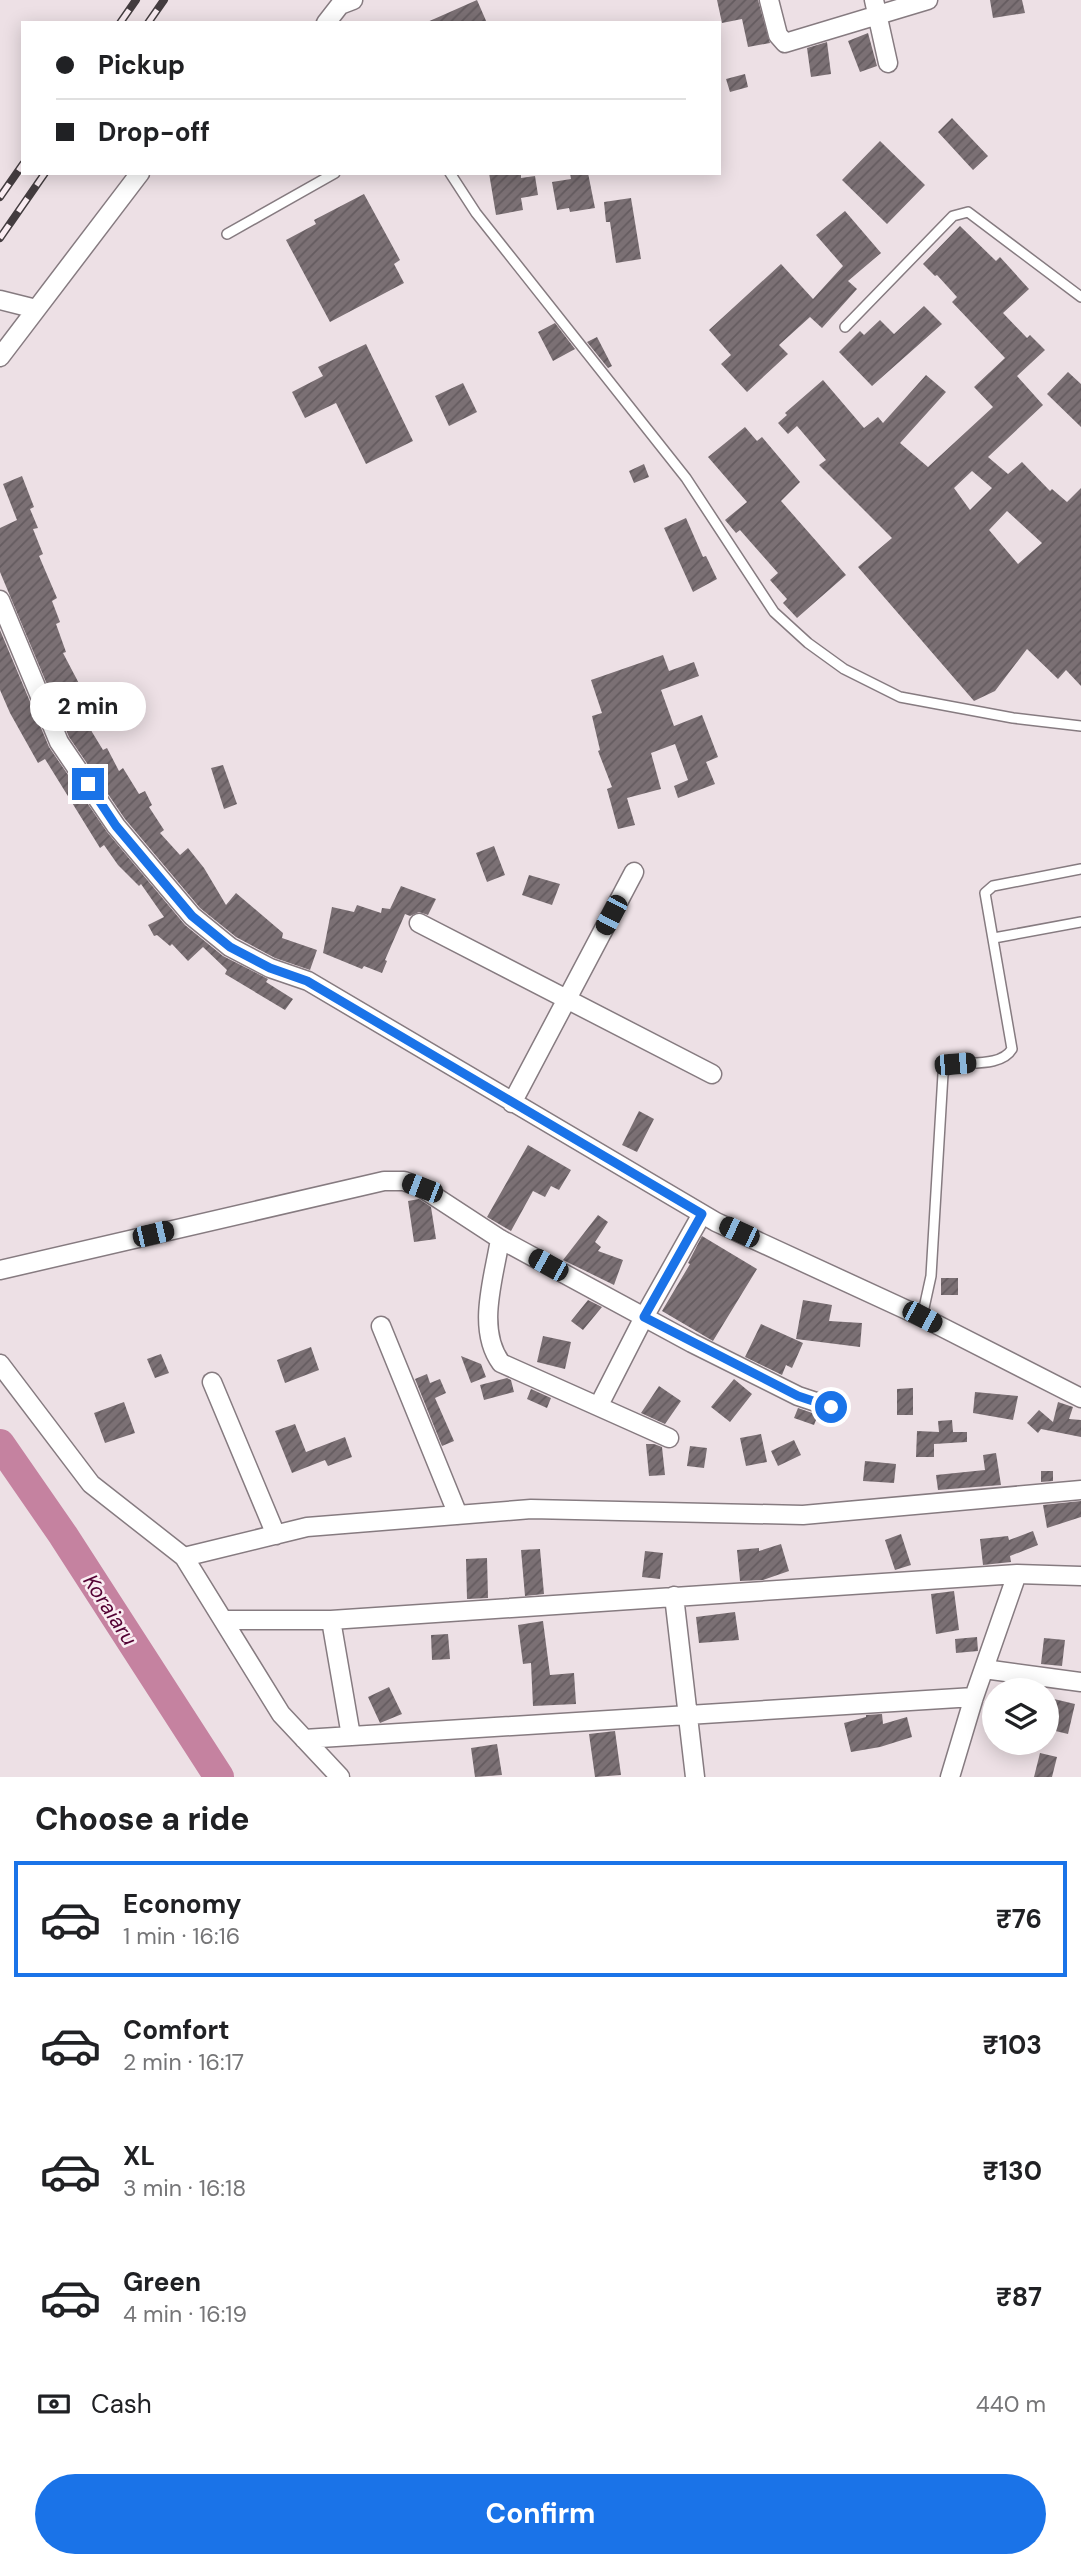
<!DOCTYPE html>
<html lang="en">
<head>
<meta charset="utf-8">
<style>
	body { margin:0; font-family:"DM Sans",sans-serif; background:#f6f6f6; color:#202124; height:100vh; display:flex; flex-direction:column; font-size:26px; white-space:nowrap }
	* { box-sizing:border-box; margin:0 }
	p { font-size:23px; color:#757577 }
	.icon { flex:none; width:38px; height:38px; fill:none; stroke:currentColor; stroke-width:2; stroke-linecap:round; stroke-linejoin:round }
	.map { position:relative; height:1777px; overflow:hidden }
	.panel { display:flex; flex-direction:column; background:#fff; flex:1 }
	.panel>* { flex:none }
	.hud { position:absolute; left:21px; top:21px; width:700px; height:154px; border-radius:0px; box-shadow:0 4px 18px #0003; display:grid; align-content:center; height:154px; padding:0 35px; background:#fff }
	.tools { position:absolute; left:982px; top:1678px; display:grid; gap:14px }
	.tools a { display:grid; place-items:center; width:77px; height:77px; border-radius:50%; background:#fff; box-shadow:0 4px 18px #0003; font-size:35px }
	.end { position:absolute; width:32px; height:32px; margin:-16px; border:9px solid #1a73e8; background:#fff; box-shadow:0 0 0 4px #fff }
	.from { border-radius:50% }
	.bubble { position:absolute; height:49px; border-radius:24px; background:#fff; box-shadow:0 4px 18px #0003; font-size:23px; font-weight:700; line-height:49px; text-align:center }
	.car { position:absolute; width:21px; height:42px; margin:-21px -10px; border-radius:9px; box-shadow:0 0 5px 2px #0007; background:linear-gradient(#222 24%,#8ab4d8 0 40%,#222 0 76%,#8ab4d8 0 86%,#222 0) }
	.hud b { display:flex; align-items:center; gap:24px; height:66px; font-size:26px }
	.hud b+b { border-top:2px solid #e0e0e0 }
	.hud i { width:18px; height:18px; background:#202124 }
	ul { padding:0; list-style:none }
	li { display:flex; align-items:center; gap:21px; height:116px; margin:0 14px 10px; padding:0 21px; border:4px solid transparent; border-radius:0px }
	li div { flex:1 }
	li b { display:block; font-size:26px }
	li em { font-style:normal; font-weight:700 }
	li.on { border-color:#1a73e8 }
	li>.icon { width:63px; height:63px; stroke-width:1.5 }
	h2 { padding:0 35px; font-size:32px; line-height:84px }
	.pay { display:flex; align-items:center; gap:18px; height:77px; padding:0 35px; font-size:26px }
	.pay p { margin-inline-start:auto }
	.primary-button { display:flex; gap:14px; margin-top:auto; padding:14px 35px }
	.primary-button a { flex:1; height:80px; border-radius:42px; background:#1a73e8; color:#fff; font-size:28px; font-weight:700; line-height:80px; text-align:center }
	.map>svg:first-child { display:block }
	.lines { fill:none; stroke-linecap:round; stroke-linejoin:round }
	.river { stroke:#c582a0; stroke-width:30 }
	.building { fill:url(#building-hatch); fill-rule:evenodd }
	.lane-casing { stroke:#867b80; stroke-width:12 }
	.street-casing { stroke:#867b80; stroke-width:21 }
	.lane { stroke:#fff; stroke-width:9 }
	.street { stroke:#fff; stroke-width:18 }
	.rail-casing { stroke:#433c3f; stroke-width:8 }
	.rail { stroke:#faedf2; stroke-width:5; stroke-dasharray:16; stroke-linecap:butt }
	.route { stroke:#1a73e8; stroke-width:9 }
	.labels { text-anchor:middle; stroke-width:5; stroke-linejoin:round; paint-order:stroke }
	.water-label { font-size:21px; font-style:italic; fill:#540133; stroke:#faedf2 }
</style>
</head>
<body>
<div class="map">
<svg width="1081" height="1777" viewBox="0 0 1081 1777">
	<defs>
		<pattern id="building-hatch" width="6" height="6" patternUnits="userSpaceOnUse" patternTransform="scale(1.75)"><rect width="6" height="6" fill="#7b7074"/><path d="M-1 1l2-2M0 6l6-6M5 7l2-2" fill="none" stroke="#645b5f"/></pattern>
	</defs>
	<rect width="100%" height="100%" fill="#ede0e5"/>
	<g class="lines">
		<path class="river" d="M0 1444 63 1535 219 1777"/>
	</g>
	<path class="building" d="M477 0 487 23H425Z
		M717 0H758L770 43 748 47 742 19 722 23Z
		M990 0H1022L1025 13 993 18Z
		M868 33 877 66 860 72 848 41Z
		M827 42 831 74 811 77 807 48Z
		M745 74 748 87 730 92 726 79Z
		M952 118 988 156 973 170 938 132Z
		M880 141 925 185 887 224 842 180Z
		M489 173H521V178L535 176 538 195 521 198 523 210 496 215Z
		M570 173H588L595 208 570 212 569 208 557 210 552 182 571 179Z
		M364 194 400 260 394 264 404 283 330 322 286 240 316 224 314 220Z
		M631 198 641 259 616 263 610 222H606L604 202Z
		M845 211 881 253 848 281 857 289 822 328 810 317 779 345 788 354 747 392 721 364 731 355 709 330 781 264 813 299 843 266 816 235Z
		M960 226 996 261 1000 257 1029 289 1003 313 1027 338 1030 335 1045 350 1017 376 1043 405 988 457 1008 474 1022 462 1050 491 1052 489 1067 502 1081 488V686L1066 670 1058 679 1027 649 995 691 974 701 858 567 892 538 819 465 826 460 797 426 788 434 778 423 787 415 785 413 823 380 864 428 878 417 883 423 926 375 946 392 900 443 928 467 993 407 974 387 1005 358 952 302 957 297 937 275 935 276 923 264ZM972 471 992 488 970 510 954 488ZM1007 511 1042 543 1018 564 989 530Z
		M924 306 942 324 872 386 839 352 860 331 864 335 880 320 894 334Z
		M555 323 575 349 553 361 538 332Z
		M597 337 612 366 608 368 587 342Z
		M366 344 413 441 366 464 336 403 305 418 292 392 323 376 318 367Z
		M1068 372 1081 384V427L1047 394Z
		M463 383 477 412 449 426 435 396Z
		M745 427 757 441 762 437 800 482 781 501 846 575 797 618 783 603 787 599 770 580 778 573 740 530 736 533 725 520 747 502 708 457Z
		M644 464 649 477 634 483 629 471Z
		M22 476 34 507 30 509 38 528 33 529 43 554 39 556 57 598 52 601 60 622 56 624 66 652 63 653 84 693 78 695 92 732 103 750 107 748 119 771 123 768 139 794 145 791 152 805 149 807 164 830 160 833 180 855 188 848 204 868 226 905 236 893 283 933 282 938 317 950 310 970 275 958 236 937 200 908 125 819 69 737 0 572V528L17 520 3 484Z
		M686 518 703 557 706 556 717 579 693 592 664 528Z
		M0 630 49 747 107 832 185 925 223 956 268 979 266 982 293 999 285 1010 225 974 227 970 203 947 188 961 172 944 170 946 157 935 154 936 148 925 164 917 141 884 139 886 118 865 104 845 100 848 45 759 38 763 10 713 0 690Z
		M663 655 669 671 694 662 699 676 661 690 674 726 702 715 718 757 706 762 715 784 678 798 674 786 688 780 675 744 651 753 661 789 627 798 635 825 618 829 607 789 612 787 598 751 600 750 592 716 602 713 591 680Z
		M223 765 237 804 224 809 211 768Z
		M494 846 505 875 487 882 476 853Z
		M529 875 560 884 552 905 522 895Z
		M401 886 436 899 428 915 419 912 410 916 405 914 385 960 387 961 382 973 364 966 362 969 323 953 332 907 354 912 357 905 381 913 382 908 390 909Z
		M639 1111 654 1119 637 1152 622 1145Z
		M528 1145 571 1170 559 1190 551 1186 545 1197 533 1191 511 1231 487 1217Z
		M419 1199 431 1207 436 1239 414 1242 408 1201Z
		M598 1215 608 1222 595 1242 601 1247 598 1251 623 1260 614 1285 563 1260Z
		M702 1236 757 1269 713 1341 662 1311 690 1264 688 1263Z
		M941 1278H958V1295H941Z
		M588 1300 602 1307 583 1330 571 1321Z
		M803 1300 832 1305 829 1321 862 1323 860 1347 796 1339Z
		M761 1324 803 1343 792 1368 786 1365 782 1375 745 1357Z
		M543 1336 571 1342 565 1369 537 1362Z
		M311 1347 319 1370 285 1383 277 1360Z
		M161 1354 169 1373 155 1378 147 1359Z
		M461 1356 481 1364 486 1377 471 1383Z
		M427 1374 430 1383 440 1379 446 1393 435 1398 454 1441 442 1446 415 1379Z
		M507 1378 511 1380 514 1392 484 1400 480 1385Z
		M734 1379 752 1394 730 1422 711 1407Z
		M659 1386 681 1401 665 1424 641 1413Z
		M913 1388V1415H897V1389Z
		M531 1389 551 1398 547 1408 527 1399Z
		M975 1392 1018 1396 1013 1420 973 1413Z
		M124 1402 135 1433 105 1443 94 1413Z
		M1058 1402 1073 1407 1069 1419 1081 1420V1437L1041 1429 1038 1433 1027 1423 1039 1410 1053 1422Z
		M798 1408 818 1415 814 1425 794 1418Z
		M952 1420 953 1432H967V1442L934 1444V1457H916L917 1431 939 1432 938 1421Z
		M295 1424 306 1452 345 1437 352 1457 328 1466 325 1460 292 1473 275 1431Z
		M761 1434 767 1462 746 1466 740 1438Z
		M794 1440 801 1455 778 1466 771 1451Z
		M646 1444H654L662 1447 665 1475 649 1476Z
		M690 1446 707 1448 704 1468 687 1466Z
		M996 1453 1001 1485 938 1490 936 1475 985 1470 983 1455Z
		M865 1461 896 1464 894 1483 863 1481Z
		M1041 1471H1053V1481L1041 1482Z
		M1081 1501V1517L1047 1528 1043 1505Z
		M1033 1531 1038 1545 1010 1556 1011 1562 983 1565 980 1539 1008 1536 1009 1540Z
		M901 1534 911 1565 895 1570 885 1540Z
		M781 1544 789 1571 763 1580 740 1581 737 1550 759 1548V1551Z
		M540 1549 544 1594 525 1596 521 1550Z
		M645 1551 663 1553 660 1579 642 1577Z
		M487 1558 488 1598 467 1599 466 1559Z
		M954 1591 959 1630 936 1634 931 1594Z
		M735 1612 739 1640 699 1643 696 1617Z
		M543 1621 550 1675 574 1673 576 1704 533 1706 531 1663 523 1664 518 1625Z
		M448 1634 450 1659 432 1660 431 1635Z
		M977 1637 978 1651 956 1653 955 1639Z
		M1044 1638 1065 1640 1062 1666 1041 1664Z
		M389 1687 402 1714 380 1723 368 1697Z
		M1054 1699 1075 1704 1068 1734 1047 1729Z
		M882 1714 883 1724 907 1717 912 1737 880 1747 851 1752 844 1723 866 1717V1715Z
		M615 1731 621 1775 595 1777 589 1734Z
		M497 1744 502 1775 475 1777 471 1748Z
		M1040 1753 1057 1757 1052 1777H1034Z"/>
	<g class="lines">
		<defs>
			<path id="lane" d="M450 173 476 213 686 478 774 612 808 643 844 669 900 697 1013 718 1081 726
				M227 234 335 173
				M845 327 953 216 968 212 1081 297
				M994 938 1081 922
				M922 1317 931 1276 943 1074 949 1066 955 1064C972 1062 1002 1066 1012 1049L985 893 993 886 1081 869"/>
			<path id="street" d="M769 0 778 35 785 43 928 0
				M874 0 888 63
				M326 23 340 5 353 0
				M0 300 36 309
				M0 357 140 173
				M0 600 59 742 116 826 192 916 230 947 270 968 308 981 716 1222 922 1317 1081 1398
				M419 923 712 1074
				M512 1103 634 872
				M500 1239C494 1278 476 1329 501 1363L669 1438
				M0 1270 384 1181H404L422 1188 500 1239 692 1343 798 1396 831 1407
				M381 1326 458 1515
				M0 1364 91 1484 184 1557 281 1714 340 1777
				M212 1382 276 1535
				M599 1405 644 1317 702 1214
				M184 1557 307 1527 531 1509 803 1515 1081 1490
				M674 1596 695 1777
				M223 1620H331L1017 1574 1081 1576
				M331 1620 351 1736
				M984 1669 1081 1682
				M304 1739 974 1697
				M950 1777 974 1697 1017 1574"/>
		</defs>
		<use href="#lane" class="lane-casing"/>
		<use href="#street" class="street-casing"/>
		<use href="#lane" class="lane"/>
		<use href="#street" class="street"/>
		<defs>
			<path id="rail" d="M120 23 136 0
				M148 23 164 0
				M0 197 23 164
				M0 238 45 173"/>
		</defs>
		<use href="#rail" class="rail-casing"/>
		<use href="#rail" class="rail"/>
	</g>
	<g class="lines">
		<path class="route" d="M88 784 116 826 192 916 230 947 270 968 307 981 702 1214 644 1317 798 1396 831 1407"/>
	</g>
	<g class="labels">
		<g class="water-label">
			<text transform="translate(110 1610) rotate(57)" y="7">Koraiaru</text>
		</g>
	</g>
</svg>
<div class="tools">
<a><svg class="icon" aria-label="layers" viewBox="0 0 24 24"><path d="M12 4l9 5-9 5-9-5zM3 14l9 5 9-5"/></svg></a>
</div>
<i class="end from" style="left:831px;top:1407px"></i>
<i class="end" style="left:88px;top:784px"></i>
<div class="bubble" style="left:30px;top:682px;width:116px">2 min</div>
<i class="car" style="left:611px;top:915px;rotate:208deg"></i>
<i class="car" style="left:955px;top:1064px;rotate:85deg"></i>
<i class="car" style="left:422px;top:1188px;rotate:291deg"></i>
<i class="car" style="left:739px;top:1232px;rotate:295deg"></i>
<i class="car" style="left:153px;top:1234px;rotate:77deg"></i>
<i class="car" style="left:548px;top:1265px;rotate:299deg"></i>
<i class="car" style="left:922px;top:1317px;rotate:118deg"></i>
<div class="hud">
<b><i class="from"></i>Pickup</b>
<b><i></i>Drop-off</b>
</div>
</div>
<section class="panel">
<h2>Choose a ride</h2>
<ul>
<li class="on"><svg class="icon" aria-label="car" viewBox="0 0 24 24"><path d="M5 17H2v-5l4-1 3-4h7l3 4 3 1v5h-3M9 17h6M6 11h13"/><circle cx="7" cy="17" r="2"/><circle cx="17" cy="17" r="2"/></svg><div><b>Economy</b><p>1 min · 16:16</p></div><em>₹76</em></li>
<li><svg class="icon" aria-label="car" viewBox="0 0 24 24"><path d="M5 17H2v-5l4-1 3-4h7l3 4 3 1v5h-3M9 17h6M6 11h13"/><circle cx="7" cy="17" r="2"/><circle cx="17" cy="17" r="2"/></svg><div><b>Comfort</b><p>2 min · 16:17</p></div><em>₹103</em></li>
<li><svg class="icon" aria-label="car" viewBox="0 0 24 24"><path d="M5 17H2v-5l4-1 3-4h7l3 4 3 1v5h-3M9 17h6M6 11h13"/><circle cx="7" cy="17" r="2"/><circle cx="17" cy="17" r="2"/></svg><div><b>XL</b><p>3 min · 16:18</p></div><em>₹130</em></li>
<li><svg class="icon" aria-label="car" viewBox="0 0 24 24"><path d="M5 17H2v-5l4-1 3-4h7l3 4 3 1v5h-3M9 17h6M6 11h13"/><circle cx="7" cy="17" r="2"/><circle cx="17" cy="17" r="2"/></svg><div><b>Green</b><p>4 min · 16:19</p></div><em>₹87</em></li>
</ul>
<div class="pay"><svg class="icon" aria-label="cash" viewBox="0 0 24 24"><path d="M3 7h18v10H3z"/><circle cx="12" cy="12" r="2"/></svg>Cash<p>440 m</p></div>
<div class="primary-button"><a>Confirm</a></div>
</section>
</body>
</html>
